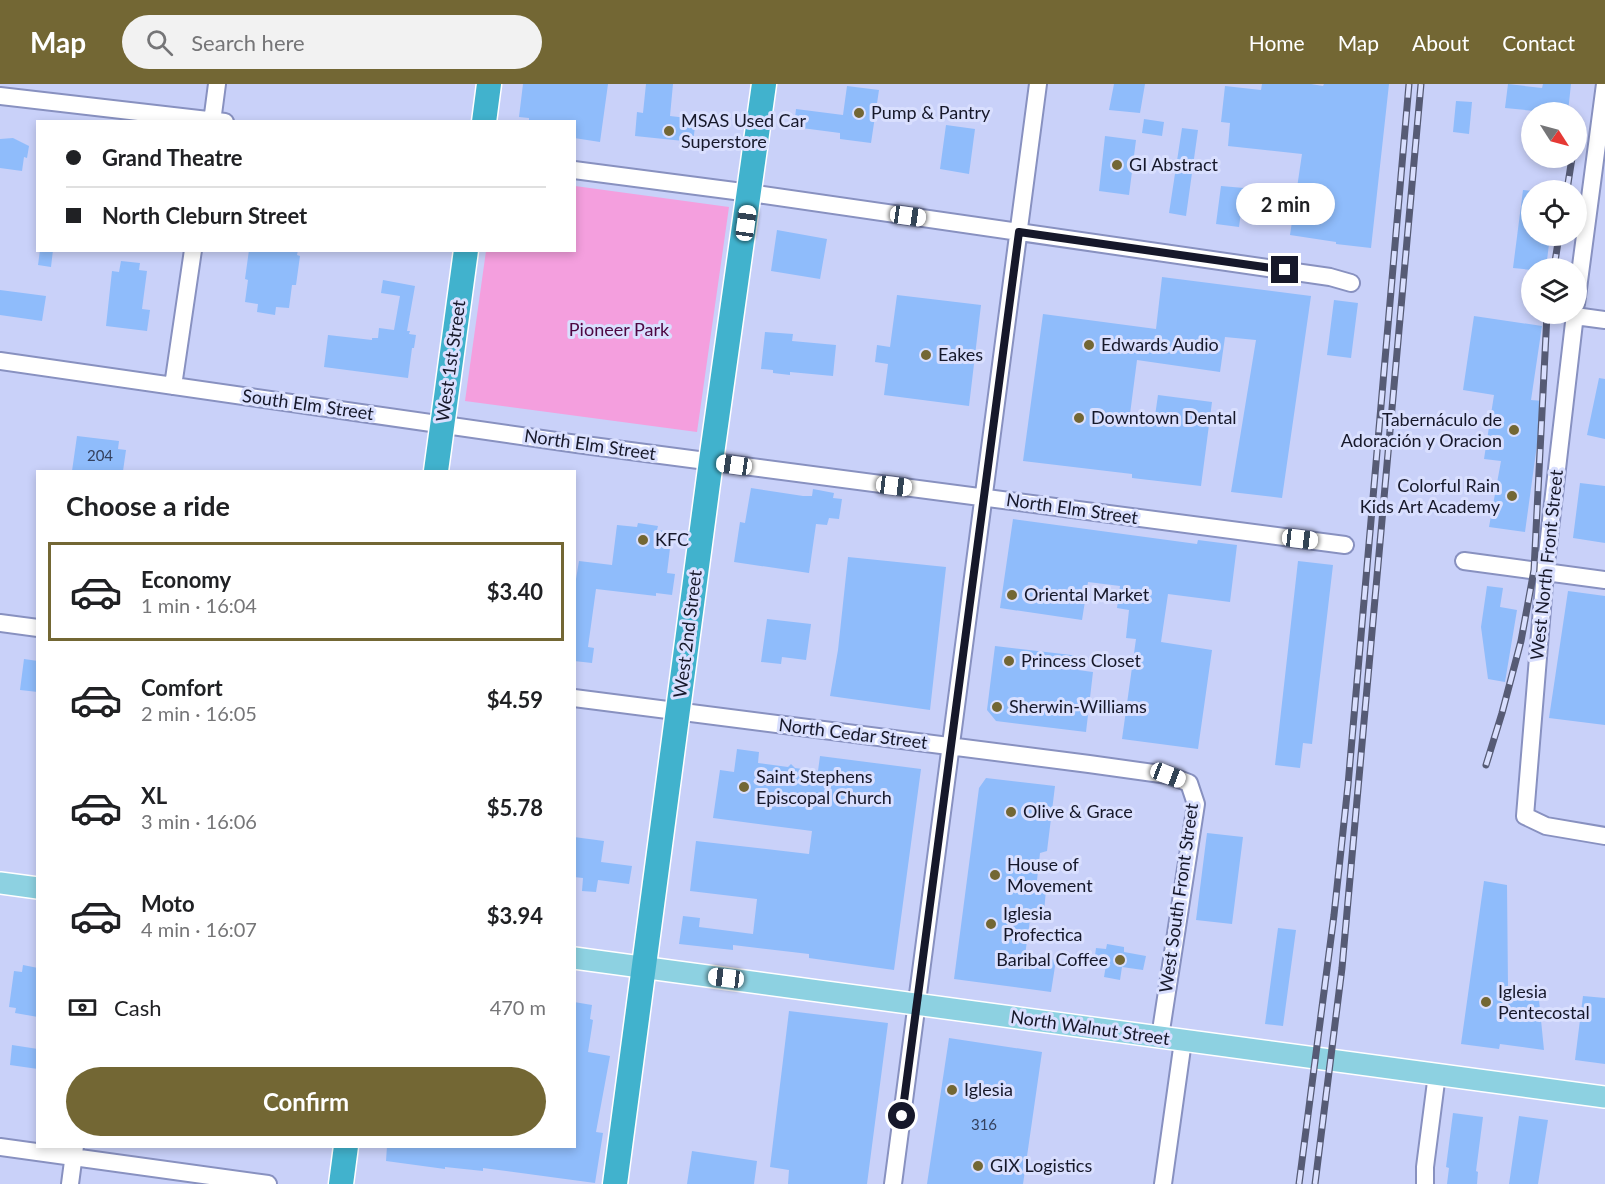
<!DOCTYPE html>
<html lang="en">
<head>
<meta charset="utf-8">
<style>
	body { margin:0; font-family:Lato,sans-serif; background:#f2f2f2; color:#202124; height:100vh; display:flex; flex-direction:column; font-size:22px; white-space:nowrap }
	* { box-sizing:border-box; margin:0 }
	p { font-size:20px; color:#757577 }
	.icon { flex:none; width:33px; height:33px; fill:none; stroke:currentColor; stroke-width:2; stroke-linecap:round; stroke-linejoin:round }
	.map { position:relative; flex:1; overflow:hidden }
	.drawer { position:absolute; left:36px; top:386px; width:540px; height:678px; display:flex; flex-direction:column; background:#fff; border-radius:0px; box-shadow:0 3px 9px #0003 }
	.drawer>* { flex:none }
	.top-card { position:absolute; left:36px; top:36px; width:540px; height:132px; border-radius:0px; box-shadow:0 3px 9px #0003; display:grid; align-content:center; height:132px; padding:0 30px; background:#fff }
	.needle { width:39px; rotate:126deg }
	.tools { position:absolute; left:1521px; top:18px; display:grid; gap:12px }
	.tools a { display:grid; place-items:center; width:66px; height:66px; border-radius:50%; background:#fff; box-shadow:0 3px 9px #0003; font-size:30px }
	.end { position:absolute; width:27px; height:27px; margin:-14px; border:8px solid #16182a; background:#fff; box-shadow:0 0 0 3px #fff }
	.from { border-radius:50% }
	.bubble { position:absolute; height:42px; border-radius:21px; background:#fff; box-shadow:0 3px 9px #0003; font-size:20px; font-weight:700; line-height:42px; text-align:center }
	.car { position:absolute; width:18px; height:36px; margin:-18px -9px; border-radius:8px; box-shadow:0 0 4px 2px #0007; background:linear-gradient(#fff 24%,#345 0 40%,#fff 0 76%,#345 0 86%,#fff 0) }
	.top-card b { display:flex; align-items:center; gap:21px; height:57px; font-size:22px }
	.top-card b+b { border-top:2px solid #e0e0e0 }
	.top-card i { width:15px; height:15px; background:#202124 }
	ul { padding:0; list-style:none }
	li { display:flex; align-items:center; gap:18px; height:99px; margin:0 12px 9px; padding:0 18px; border:3px solid transparent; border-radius:0px }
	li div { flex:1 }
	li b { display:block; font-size:22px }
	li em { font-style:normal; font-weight:700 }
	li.selected { border-color:#736734 }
	li>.icon { width:54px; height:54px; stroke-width:1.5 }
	h2 { padding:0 30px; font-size:27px; line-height:72px }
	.pay { display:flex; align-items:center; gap:15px; height:66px; padding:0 30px; font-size:22px }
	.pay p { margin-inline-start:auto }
	.button { display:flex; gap:12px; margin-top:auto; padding:12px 30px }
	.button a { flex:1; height:69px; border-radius:36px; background:#736734; color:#fff; font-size:24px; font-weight:700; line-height:69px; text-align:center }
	header { display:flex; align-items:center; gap:36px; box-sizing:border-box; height:84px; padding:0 30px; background:#736734; color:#fff }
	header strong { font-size:28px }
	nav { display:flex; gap:33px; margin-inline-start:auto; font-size:21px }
	.search { width:420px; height:54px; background:#f2f2f2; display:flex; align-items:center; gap:15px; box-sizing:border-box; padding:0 21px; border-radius:33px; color:#757577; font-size:22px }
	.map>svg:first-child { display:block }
	.green { fill:#f49fde }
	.building { fill:#8fbcfb }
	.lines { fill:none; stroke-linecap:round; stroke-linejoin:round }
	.minor-casing { stroke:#8891c0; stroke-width:20 }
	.major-casing { stroke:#fff; stroke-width:24 }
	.highway-casing { stroke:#fff; stroke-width:27 }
	.minor { stroke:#fff; stroke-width:16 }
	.major { stroke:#8dd1e1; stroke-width:21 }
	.highway { stroke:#41b2cd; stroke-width:24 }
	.rail-casing { stroke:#565b75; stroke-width:7 }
	.rail { stroke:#d9dffe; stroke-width:4.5; stroke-dasharray:14; stroke-linecap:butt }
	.route { stroke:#16182a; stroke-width:8 }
	.poi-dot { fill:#736734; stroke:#d9dffe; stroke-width:2 }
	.labels { text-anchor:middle; stroke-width:6; stroke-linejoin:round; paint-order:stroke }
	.number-label { font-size:15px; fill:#34415e }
	.poi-label { font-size:18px; fill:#16182a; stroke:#d9dffe; text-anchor:start }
	.park-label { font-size:18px; fill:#4d0641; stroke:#d9dffe }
	.street-label { font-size:18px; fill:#16182a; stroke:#d9dffe }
</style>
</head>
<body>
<header>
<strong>Map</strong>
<div class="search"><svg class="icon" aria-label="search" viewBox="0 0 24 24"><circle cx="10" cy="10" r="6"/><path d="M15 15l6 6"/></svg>Search here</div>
<nav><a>Home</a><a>Map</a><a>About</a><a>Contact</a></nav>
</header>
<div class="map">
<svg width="1605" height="1100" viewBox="0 0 1605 1100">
	<rect width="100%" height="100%" fill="#c9d1f9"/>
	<path class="green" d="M575 102 729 123 697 348 465 317 486 167 574 166Z"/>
	<path class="building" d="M523 0H608L600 58 574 54V38H529V34L519 33Z
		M646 0H673L670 32 696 35 693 58 635 52 637 28 643 29Z
		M1114 0H1145L1140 29 1109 26Z
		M1262 0H1311L1323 2 1324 0H1389L1371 164 1336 160V158L1290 151 1302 70 1228 62 1230 39 1221 38 1225 2 1261 6Z
		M1508 0 1542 4 1543 0H1571L1568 28H1545L1505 24Z
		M847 2 879 6 871 59 840 55V49L794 43 796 25 843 31Z
		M1456 17 1472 18 1469 50 1453 48Z
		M1144 35 1164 38 1162 52 1142 49Z
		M946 41 975 45 969 90 940 85Z
		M1182 44 1198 46 1186 132 1169 129Z
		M1105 52 1136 56 1129 111 1099 107Z
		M13 54 29 62 27 74 24 73 22 87 0 84V55Z
		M1221 102 1244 104 1239 143 1216 140Z
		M1523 106 1532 107V152H1550L1546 184H1532V186L1513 184Z
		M777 146 827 155 820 195 771 187Z
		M40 166H53L51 183 38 181Z
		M249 166H298L297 171 300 172 296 201H292L289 224 276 223 275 231 257 228 258 220 245 218 248 196 245 195Z
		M121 177 140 179 139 186 147 187 142 225 150 226 147 247 106 242 112 187 119 188Z
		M1162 193 1311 212 1282 414 1231 408 1256 256 1225 253 1220 288 1137 276 1130 330 1155 332 1158 311 1212 318 1201 402 1132 394V390L1023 377 1043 230 1156 245Z
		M383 196 415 202 407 247H410L409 250 416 251 414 264H412L408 294 324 283 328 251 372 256V254H378L379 244 394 246 400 212 381 209Z
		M0 206 46 212 42 237 0 231Z
		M897 211 981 221 969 322 884 311 888 280 875 278 877 261 890 263Z
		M1334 216 1358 219 1351 274 1327 271Z
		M1474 232 1542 242 1531 316 1543 317 1525 448 1489 443 1501 377 1484 375 1494 311 1463 306Z
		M765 248 793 250 792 257 836 261 833 292 790 288V291L773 289V286L761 285Z
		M1599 294 1605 295V355L1587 351Z
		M77 352 119 357 118 365 126 366 123 387H72Z
		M1580 399 1605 402V459L1573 454Z
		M751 404 803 412H812L813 405 834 409 833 414 842 415 839 435 829 434 827 441 816 440 809 489 734 478 740 438 745 439Z
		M1013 435 1197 460 1198 456 1237 461 1230 518 1168 510 1161 558 1212 566 1198 665 1122 655 1136 555 1126 554 1129 526 1117 524 1120 502 1088 498 1082 536 1000 524Z
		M638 439 658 442 657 446 672 448 667 489 675 490 672 511 656 509V512L596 505 588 563 594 564 592 579 574 577V507L579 477 612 481 617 441 637 443Z
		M848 473 946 483 930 626 830 612 838 566Z
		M1298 477 1333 481 1312 660 1303 659 1300 684 1275 681Z
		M1487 502 1503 504 1500 523 1517 526 1505 598 1488 595 1481 543Z
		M1568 507 1605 512V641L1549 634Z
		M767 535 811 540 806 576 782 573 781 580 761 578Z
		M995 562 1080 572 1078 586 1093 588 1086 648 996 637 987 626Z
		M24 575 38 577V608L20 606Z
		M737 665 759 668 758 679 788 683 791 680 795 684 818 687 820 672 921 685 894 886 809 874V870L733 861V866L679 860 683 832 700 834 699 843 753 850 757 815 690 807 696 757 809 770 812 747 713 734 720 686 734 688Z
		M986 694 1055 702 1047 767 1040 769 1036 805 1046 806 1043 838 1030 836 1025 871 1056 876 1051 908 954 895 979 704Z
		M1207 749 1243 753 1232 840 1196 836Z
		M574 753 604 757 601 778 632 782 629 800 598 796 596 808 582 807 583 794 574 793Z
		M1484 797 1507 801 1508 903 1538 906 1544 966 1500 960 1499 965 1461 960Z
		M1278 844 1296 846 1283 942 1265 940Z
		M1107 860 1124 863V868L1146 872 1143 886 1122 883 1120 896 1104 893 1106 881 1094 879 1096 864 1106 865Z
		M23 881 38 884V933L15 929 16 924 9 923 14 887 22 888Z
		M1583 912 1605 914V980L1575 976Z
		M574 918 592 921 590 935 593 936 588 968 610 972 596 1048 603 1049 595 1099 483 1084V1087L445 1083V1085L386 1077 387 1062H574Z
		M789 927 888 939 867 1100H788L789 1086 770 1083Z
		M949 954 1042 968 1023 1100H927Z
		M12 961 38 965V985L10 981Z
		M1453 1029 1483 1033 1476 1087 1478 1088 1477 1100H1447L1449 1084 1446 1083Z
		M1519 1032 1548 1036 1538 1100H1509Z
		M692 1067 757 1077 754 1100H687Z"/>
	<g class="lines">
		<defs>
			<path id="minor" d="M0 12 225 38
				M212 38 217 0
				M574 86 750 109 1330 193 1351 199
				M1576 220 1605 0
				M1575 230 1545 488 1525 732 1546 742 1605 752
				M1575 232 1605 236
				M0 277 577 360 1345 461
				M173 302 193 166
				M1464 477 1605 496
				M0 539 38 544
				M574 614 1089 680 1168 691 1189 699 1196 720 1160 953
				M0 1063 268 1100
				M70 1100 75 1062
				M893 1100 1038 0
				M1163 1100 1183 957
				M1425 1100V1083L1437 990"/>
			<path id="major" d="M0 799 38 804
				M574 874 1605 1013"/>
			<path id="highway" d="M484 38 489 0
				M436 387 466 166
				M341 1100 346 1062
				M615 1100 711 377 764 0"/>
		</defs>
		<use href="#minor" class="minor-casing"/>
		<use href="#major" class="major-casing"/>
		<use href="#highway" class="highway-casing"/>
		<use href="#minor" class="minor"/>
		<use href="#major" class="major"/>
		<use href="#highway" class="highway"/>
		<defs>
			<path id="rail" d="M1576 48 1578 38
				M1567 106 1572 74
				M1554 184 1559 152
				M1486 681 1502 629 1521 557 1534 486 1547 230
				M1299 1100 1334 831 1348 701 1409 0
				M1315 1100 1342 884 1421 0"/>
		</defs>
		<use href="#rail" class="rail-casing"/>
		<use href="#rail" class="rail"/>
	</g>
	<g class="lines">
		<path class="route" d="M902 1032 1019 148 1285 186"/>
	</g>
	<g class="poi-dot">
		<circle cx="859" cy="29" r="6"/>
		<circle cx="669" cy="47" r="6"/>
		<circle cx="1117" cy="81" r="6"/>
		<circle cx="1089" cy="261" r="6"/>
		<circle cx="926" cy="271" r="6"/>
		<circle cx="1079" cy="334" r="6"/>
		<circle cx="1514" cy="346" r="6"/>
		<circle cx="1512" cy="412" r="6"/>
		<circle cx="643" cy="456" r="6"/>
		<circle cx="1012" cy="511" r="6"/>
		<circle cx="1009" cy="577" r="6"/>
		<circle cx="997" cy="623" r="6"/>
		<circle cx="744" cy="703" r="6"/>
		<circle cx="1011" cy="728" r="6"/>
		<circle cx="995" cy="791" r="6"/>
		<circle cx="991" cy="840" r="6"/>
		<circle cx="1120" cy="876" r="6"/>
		<circle cx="1486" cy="918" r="6"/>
		<circle cx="952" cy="1006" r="6"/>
		<circle cx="978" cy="1082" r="6"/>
	</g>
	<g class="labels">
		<g class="number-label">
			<text x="100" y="377">204</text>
			<text x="984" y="1046">316</text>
		</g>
		<g class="poi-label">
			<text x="871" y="35">Pump &amp; Pantry</text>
			<text x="681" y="43">MSAS Used Car<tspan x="681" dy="21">Superstore</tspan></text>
			<text x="1129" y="87">GI Abstract</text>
			<text x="1101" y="267">Edwards Audio</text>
			<text x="938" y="277">Eakes</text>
			<text x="1091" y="340">Downtown Dental</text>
			<text x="1502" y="342" text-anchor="end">Tabernáculo de<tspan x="1502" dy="21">Adoración y Oracion</tspan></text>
			<text x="1500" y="408" text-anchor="end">Colorful Rain<tspan x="1500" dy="21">Kids Art Academy</tspan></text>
			<text x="655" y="462">KFC</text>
			<text x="1024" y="517">Oriental Market</text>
			<text x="1021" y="583">Princess Closet</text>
			<text x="1009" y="629">Sherwin-Williams</text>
			<text x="756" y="699">Saint Stephens<tspan x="756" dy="21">Episcopal Church</tspan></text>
			<text x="1023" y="734">Olive &amp; Grace</text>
			<text x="1007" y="787">House of<tspan x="1007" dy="21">Movement</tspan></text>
			<text x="1003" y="836">Iglesia<tspan x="1003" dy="21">Profectica</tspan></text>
			<text x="1108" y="882" text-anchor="end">Baribal Coffee</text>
			<text x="1498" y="914">Iglesia<tspan x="1498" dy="21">Pentecostal</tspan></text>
			<text x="964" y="1012">Iglesia</text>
			<text x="990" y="1088">GIX Logistics</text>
		</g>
		<g class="park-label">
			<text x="619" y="252">Pioneer Park</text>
		</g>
		<g class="street-label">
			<text transform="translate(451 277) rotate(-82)" y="6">West 1st Street</text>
			<text transform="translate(308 321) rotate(8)" y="6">South Elm Street</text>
			<text transform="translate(590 361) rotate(8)" y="6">North Elm Street</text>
			<text transform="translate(1072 425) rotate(8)" y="6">North Elm Street</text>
			<text transform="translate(1547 481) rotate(-84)" y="6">West North Front Street</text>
			<text transform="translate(688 550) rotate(-83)" y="6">West 2nd Street</text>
			<text transform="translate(853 650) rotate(7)" y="6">North Cedar Street</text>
			<text transform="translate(1179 814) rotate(-82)" y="6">West South Front Street</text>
			<text transform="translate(1090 944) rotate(8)" y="6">North Walnut Street</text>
		</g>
	</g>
</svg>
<div class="tools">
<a><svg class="needle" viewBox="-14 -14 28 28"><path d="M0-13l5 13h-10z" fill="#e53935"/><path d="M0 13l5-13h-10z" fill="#757577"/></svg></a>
<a><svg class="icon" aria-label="locate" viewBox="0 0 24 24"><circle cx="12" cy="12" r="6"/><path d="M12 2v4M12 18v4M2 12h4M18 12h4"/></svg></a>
<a><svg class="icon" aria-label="layers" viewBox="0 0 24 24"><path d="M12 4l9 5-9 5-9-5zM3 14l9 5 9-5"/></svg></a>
</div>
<i class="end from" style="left:902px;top:1032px"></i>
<i class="end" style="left:1285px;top:186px"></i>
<div class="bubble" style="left:1236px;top:99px;width:99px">2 min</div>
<i class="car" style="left:908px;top:132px;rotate:98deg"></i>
<i class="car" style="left:746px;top:139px;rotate:8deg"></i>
<i class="car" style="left:734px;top:381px;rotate:278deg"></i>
<i class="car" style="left:894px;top:402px;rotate:97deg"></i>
<i class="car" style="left:1300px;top:455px;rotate:97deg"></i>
<i class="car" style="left:1168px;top:691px;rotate:111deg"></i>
<i class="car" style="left:726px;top:894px;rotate:277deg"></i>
<div class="top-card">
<b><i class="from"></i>Grand Theatre</b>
<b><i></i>North Cleburn Street</b>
</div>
<section class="drawer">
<h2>Choose a ride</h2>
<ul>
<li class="selected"><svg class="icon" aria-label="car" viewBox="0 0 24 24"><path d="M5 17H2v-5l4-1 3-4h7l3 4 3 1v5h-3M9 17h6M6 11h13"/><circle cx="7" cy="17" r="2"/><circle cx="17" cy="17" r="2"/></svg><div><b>Economy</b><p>1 min · 16:04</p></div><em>$3.40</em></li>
<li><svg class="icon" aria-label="car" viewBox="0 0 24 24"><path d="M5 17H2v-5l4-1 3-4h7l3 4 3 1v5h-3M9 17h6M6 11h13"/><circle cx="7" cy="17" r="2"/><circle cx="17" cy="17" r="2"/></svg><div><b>Comfort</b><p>2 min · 16:05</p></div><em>$4.59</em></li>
<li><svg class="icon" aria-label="car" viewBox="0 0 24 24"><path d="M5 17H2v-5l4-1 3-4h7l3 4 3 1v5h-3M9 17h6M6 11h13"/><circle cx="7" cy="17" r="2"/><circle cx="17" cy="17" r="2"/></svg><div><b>XL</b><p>3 min · 16:06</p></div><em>$5.78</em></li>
<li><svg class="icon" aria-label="car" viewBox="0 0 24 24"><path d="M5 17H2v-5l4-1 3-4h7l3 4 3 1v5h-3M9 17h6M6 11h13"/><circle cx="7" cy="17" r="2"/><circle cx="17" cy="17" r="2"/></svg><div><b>Moto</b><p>4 min · 16:07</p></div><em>$3.94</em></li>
</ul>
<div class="pay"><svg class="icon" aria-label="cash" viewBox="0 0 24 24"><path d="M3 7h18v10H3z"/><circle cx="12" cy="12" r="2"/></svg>Cash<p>470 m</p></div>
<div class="button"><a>Confirm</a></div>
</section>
</div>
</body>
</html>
